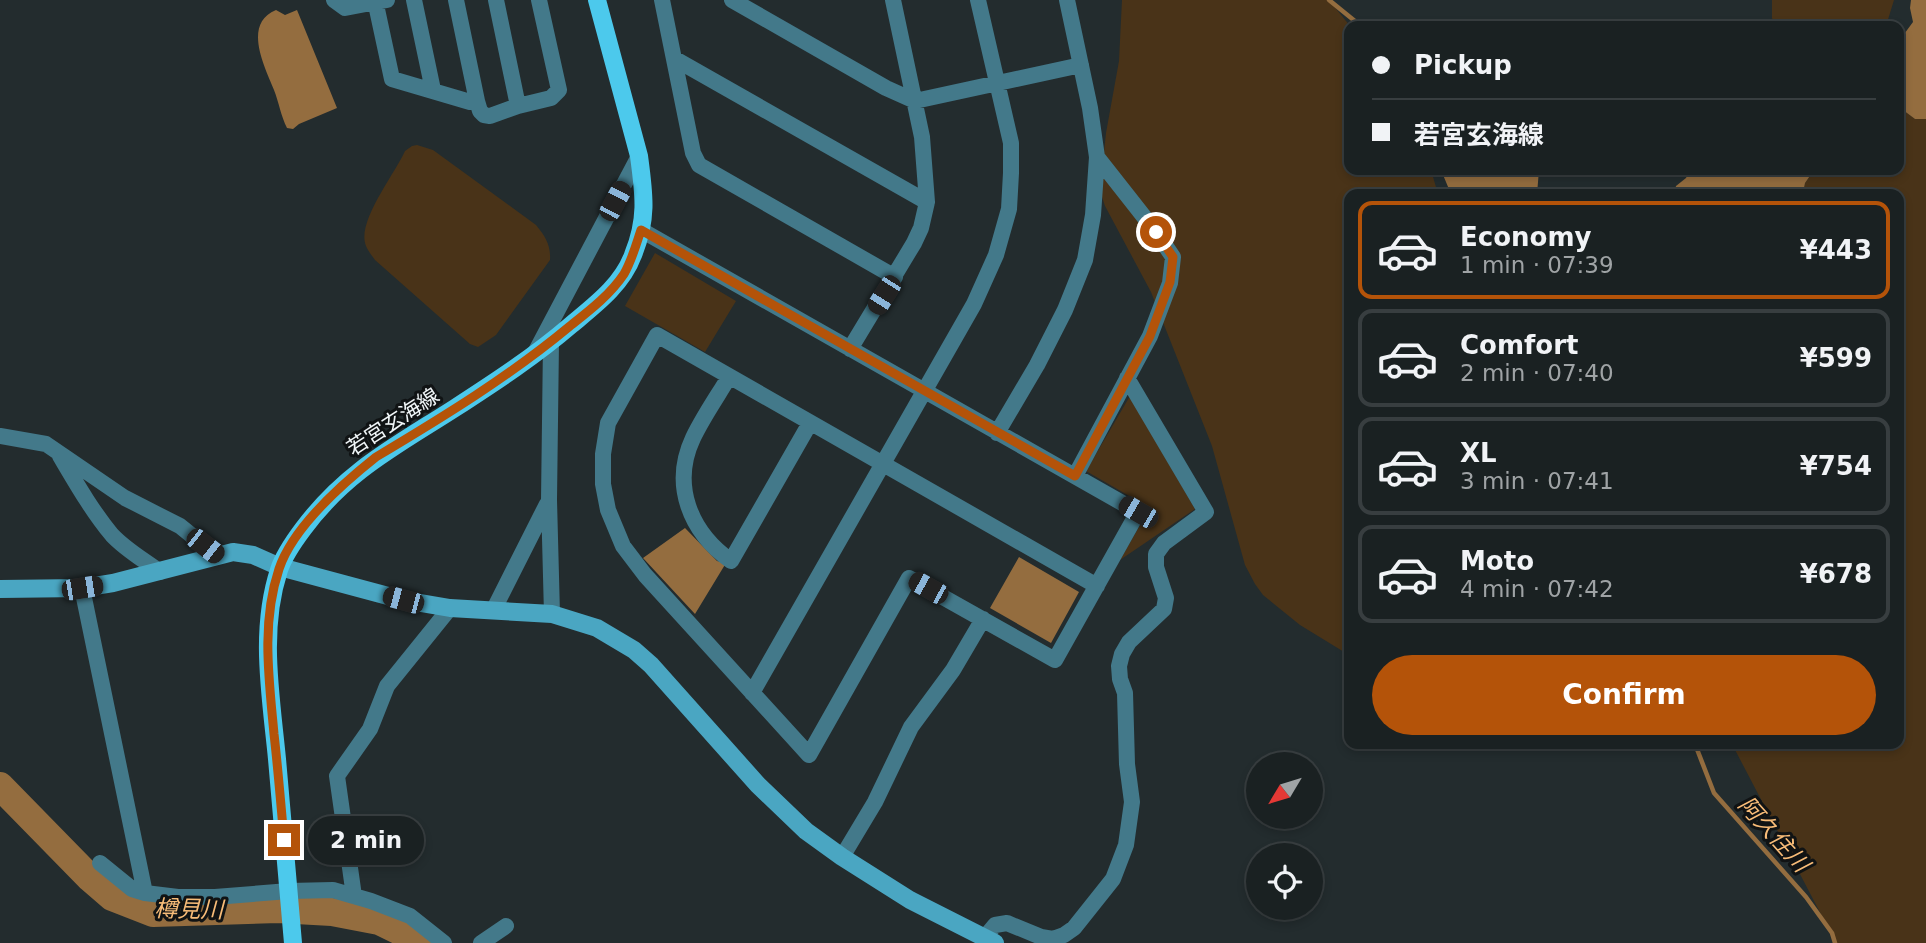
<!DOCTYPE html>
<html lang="en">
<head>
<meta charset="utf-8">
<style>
	body { margin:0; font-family:"DejaVu Sans","Noto Sans JP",sans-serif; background:#23292a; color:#f1f3f6; height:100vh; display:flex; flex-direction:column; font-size:26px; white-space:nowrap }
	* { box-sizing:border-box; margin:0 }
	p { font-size:23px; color:#9fa3a5 }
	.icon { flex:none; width:38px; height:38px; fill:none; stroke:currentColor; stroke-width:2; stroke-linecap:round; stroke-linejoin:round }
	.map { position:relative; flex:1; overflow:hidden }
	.drawer { position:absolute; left:1344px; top:189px; width:560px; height:560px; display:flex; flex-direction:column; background:#1a2122; border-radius:14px; box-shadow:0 4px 10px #0003,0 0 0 2px #383e40 }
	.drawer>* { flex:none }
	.hud { position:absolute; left:1344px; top:21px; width:560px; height:154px; border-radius:14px; box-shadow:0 4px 10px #0003,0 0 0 2px #383e40; display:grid; align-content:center; height:154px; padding:0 28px; background:#1a2122 }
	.needle { width:46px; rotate:232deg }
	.controls { position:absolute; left:1246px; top:752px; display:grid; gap:14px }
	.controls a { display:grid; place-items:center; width:77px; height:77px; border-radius:50%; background:#1a2122; box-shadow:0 4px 10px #0003,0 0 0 2px #383e40; font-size:35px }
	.end { position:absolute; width:32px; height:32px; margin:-16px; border:9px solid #b45309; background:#fff; box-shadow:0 0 0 4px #fff }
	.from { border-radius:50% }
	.bubble { position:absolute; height:49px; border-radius:24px; background:#1a2122; box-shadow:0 4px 10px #0003,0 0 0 2px #383e40; font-size:23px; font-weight:700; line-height:49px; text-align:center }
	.car { position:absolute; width:21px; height:42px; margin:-21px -10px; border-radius:9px; box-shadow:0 0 5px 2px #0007; background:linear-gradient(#222 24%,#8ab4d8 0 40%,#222 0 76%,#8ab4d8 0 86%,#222 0) }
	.hud b { display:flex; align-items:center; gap:24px; height:66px; font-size:26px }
	.hud b+b { border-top:2px solid #383e40 }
	.hud i { width:18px; height:18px; background:#f1f3f6 }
	ul { padding:12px 0 0; list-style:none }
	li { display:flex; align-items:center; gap:21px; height:98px; margin:0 14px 10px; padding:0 14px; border:4px solid #383e40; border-radius:14px }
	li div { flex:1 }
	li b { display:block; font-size:26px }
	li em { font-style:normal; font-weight:700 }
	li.selected { border-color:#b45309 }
	li>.icon { width:63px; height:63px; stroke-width:1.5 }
	.button { display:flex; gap:14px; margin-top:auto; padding:14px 28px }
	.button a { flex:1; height:80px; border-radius:42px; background:#b45309; color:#fff; font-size:28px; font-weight:700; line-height:80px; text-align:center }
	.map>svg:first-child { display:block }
	.green { fill:#493318 }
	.water { fill:#946d3f }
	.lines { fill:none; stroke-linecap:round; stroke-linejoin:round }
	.stream { stroke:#946d3f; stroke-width:4.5 }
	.river { stroke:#946d3f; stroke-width:28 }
	.street { stroke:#43798a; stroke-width:16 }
	.secondary { stroke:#4aa6c2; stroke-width:18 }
	.primary { stroke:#4cc9ec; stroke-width:18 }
	.route { stroke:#b45309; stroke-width:9 }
	.labels { text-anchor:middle; stroke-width:6; stroke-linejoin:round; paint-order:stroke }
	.street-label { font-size:21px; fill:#f1f6f8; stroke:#101314 }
	.water-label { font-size:23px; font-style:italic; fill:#f8bc78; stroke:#101314 }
</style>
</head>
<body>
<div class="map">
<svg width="1926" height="943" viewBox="0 0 1926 943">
	<rect width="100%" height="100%" fill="#232c2e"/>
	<path class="green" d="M1122 0H1329L1350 26 1349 170H1431L1438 194H1349V655L1300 625 1263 595 1255 584 1245 565 1212 446 1151 292 1105 206 1100 191 1106 133 1119 61Z
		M1772 0H1894L1886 26H1775L1772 18Z
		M1899 107 1915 119H1926V943H1836L1732 744H1899V194L1803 193 1805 183 1814 170H1899Z
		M417 145 433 150 536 225C545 236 551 245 550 260L496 335 478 347 470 344 375 260C372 256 368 251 366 246 356 222 395 174 405 151L412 146Z
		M655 253 736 301 705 352 625 306Z
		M1130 396 1195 509 1120 560 1150 508 1086 471Z"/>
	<path class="water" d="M1911 0H1926V119H1915L1899 107V41L1913 22 1910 8Z
		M276 10 285 15 297 10 337 108 299 124 293 129 287 128C281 116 279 103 274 90 265 67 242 24 276 10Z
		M1441 170H1539L1537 194H1451Z
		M1690 170H1814L1805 183 1803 193 1806 194H1674L1676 186 1686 178Z
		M685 528 717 561 726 563 695 614 643 558Z
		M1019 557 1079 592 1051 643 990 608Z"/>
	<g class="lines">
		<path class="stream" d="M1329 0 1361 26
			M1695 744 1714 793 1806 897 1832 933 1835 943"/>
		<path class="river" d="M0 786 90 878 112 897 153 913 278 909 332 912 379 921 410 936 418 943"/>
		<path class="street" d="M334 0 345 8 387 0
			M375 0 392 79 470 102 477 101 456 0
			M414 0 433 90
			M496 0 518 106
			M662 0 693 153 699 165 895 277
			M732 0 886 88 915 101 1081 65
			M675 59 927 202
			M477 101 480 111 484 115 490 116 518 106 551 98 559 90 539 0
			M641 230 1138 512 1055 660 909 578 809 755 645 575 623 546 608 510 603 484V454L608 423 657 335 1097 586
			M551 342 549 500 552 614
			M850 349 914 243 921 228 927 202 922 137 893 0
			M536 351 639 156
			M729 377C717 397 703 417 693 438 671 485 690 532 731 561L810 423
			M997 433 1037 365 1065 310 1085 260 1093 215 1097 157 1090 108 1067 0
			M0 436 46 444 125 498 180 526 217 556
			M60 456C76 483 92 511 112 535 126 550 144 560 160 572
			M1075 476 1150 336 1170 283 1173 257 1156 232 1097 157
			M82 588 145 893
			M493 611 547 504
			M752 693 974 304 996 255 1009 209 1011 173V143L978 0
			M842 857 875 802 911 727 953 670 983 619
			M100 863 132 889 145 893 178 897H215L289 891 333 890 371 901 410 916 444 943
			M354 896 337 776 370 729 387 686 450 608
			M985 937 995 925 1007 923 1041 937 1053 939 1064 935 1074 928 1113 879 1126 845 1132 802 1127 764 1125 693 1120 679 1119 666 1122 654 1129 642 1164 609 1166 598 1156 567V554L1164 543 1206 512 1127 378
			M481 943 506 926"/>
		<path class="secondary" d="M0 589 82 588 113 583 233 552 253 555 280 567 403 600 450 608 552 614 597 628 634 650 651 665 758 785 806 831 842 857 910 900 995 943"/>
		<path class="primary" d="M293 943C288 882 282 820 277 759 271 696 259 631 279 570 284 555 294 541 303 529 346 471 396 446 455 408 495 382 535 356 571 325 595 305 622 285 633 255 648 218 644 194 639 156L597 0"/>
	</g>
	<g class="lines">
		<path class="route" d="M284 840C281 805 278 769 274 734 269 679 261 623 279 569 293 527 342 484 376 457 443 417 510 376 570 326 589 311 610 295 624 274 632 260 636 245 641 230L1075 476 1150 336 1170 282 1173 257 1156 232"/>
	</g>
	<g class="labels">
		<g class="street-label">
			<text transform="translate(393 422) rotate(-33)" y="7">若宮玄海線</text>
		</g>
		<g class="water-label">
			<text transform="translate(1774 834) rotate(48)" y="8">阿久住川</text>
			<text transform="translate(189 909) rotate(1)" y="8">樽見川</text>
		</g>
	</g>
</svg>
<div class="controls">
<a><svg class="needle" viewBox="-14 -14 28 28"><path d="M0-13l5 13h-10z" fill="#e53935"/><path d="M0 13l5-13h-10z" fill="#9fa3a5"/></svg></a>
<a><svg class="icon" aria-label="locate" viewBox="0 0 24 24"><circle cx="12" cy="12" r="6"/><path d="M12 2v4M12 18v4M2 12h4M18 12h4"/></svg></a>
</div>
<i class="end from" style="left:1156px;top:232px"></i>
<i class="end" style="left:284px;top:840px"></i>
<div class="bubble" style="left:308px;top:816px;width:116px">2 min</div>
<i class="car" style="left:615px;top:201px;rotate:28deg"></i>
<i class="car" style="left:884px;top:295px;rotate:212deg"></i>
<i class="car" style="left:1138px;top:512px;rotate:300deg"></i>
<i class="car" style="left:205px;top:546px;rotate:128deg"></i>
<i class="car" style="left:82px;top:588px;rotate:81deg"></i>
<i class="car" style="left:928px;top:588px;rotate:299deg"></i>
<i class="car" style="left:403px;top:600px;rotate:285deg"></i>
<div class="hud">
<b><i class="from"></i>Pickup</b>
<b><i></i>若宮玄海線</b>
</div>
<section class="drawer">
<ul>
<li class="selected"><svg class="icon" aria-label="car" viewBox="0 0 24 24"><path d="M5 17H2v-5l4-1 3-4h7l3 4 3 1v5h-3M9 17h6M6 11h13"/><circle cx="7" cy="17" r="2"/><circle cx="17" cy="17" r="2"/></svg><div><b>Economy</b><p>1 min · 07:39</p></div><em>¥443</em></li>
<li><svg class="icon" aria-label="car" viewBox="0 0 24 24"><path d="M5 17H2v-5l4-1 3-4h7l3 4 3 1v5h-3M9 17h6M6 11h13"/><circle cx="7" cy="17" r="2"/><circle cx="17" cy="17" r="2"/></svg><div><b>Comfort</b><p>2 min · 07:40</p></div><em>¥599</em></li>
<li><svg class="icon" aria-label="car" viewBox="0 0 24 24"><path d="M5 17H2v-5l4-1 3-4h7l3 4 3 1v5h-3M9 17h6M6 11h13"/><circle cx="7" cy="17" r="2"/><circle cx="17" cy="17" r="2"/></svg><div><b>XL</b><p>3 min · 07:41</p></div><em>¥754</em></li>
<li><svg class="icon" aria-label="car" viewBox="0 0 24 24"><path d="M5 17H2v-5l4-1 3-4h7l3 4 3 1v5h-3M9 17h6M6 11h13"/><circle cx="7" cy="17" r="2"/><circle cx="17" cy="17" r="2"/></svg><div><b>Moto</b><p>4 min · 07:42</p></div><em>¥678</em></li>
</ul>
<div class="button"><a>Confirm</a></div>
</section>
</div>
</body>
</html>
